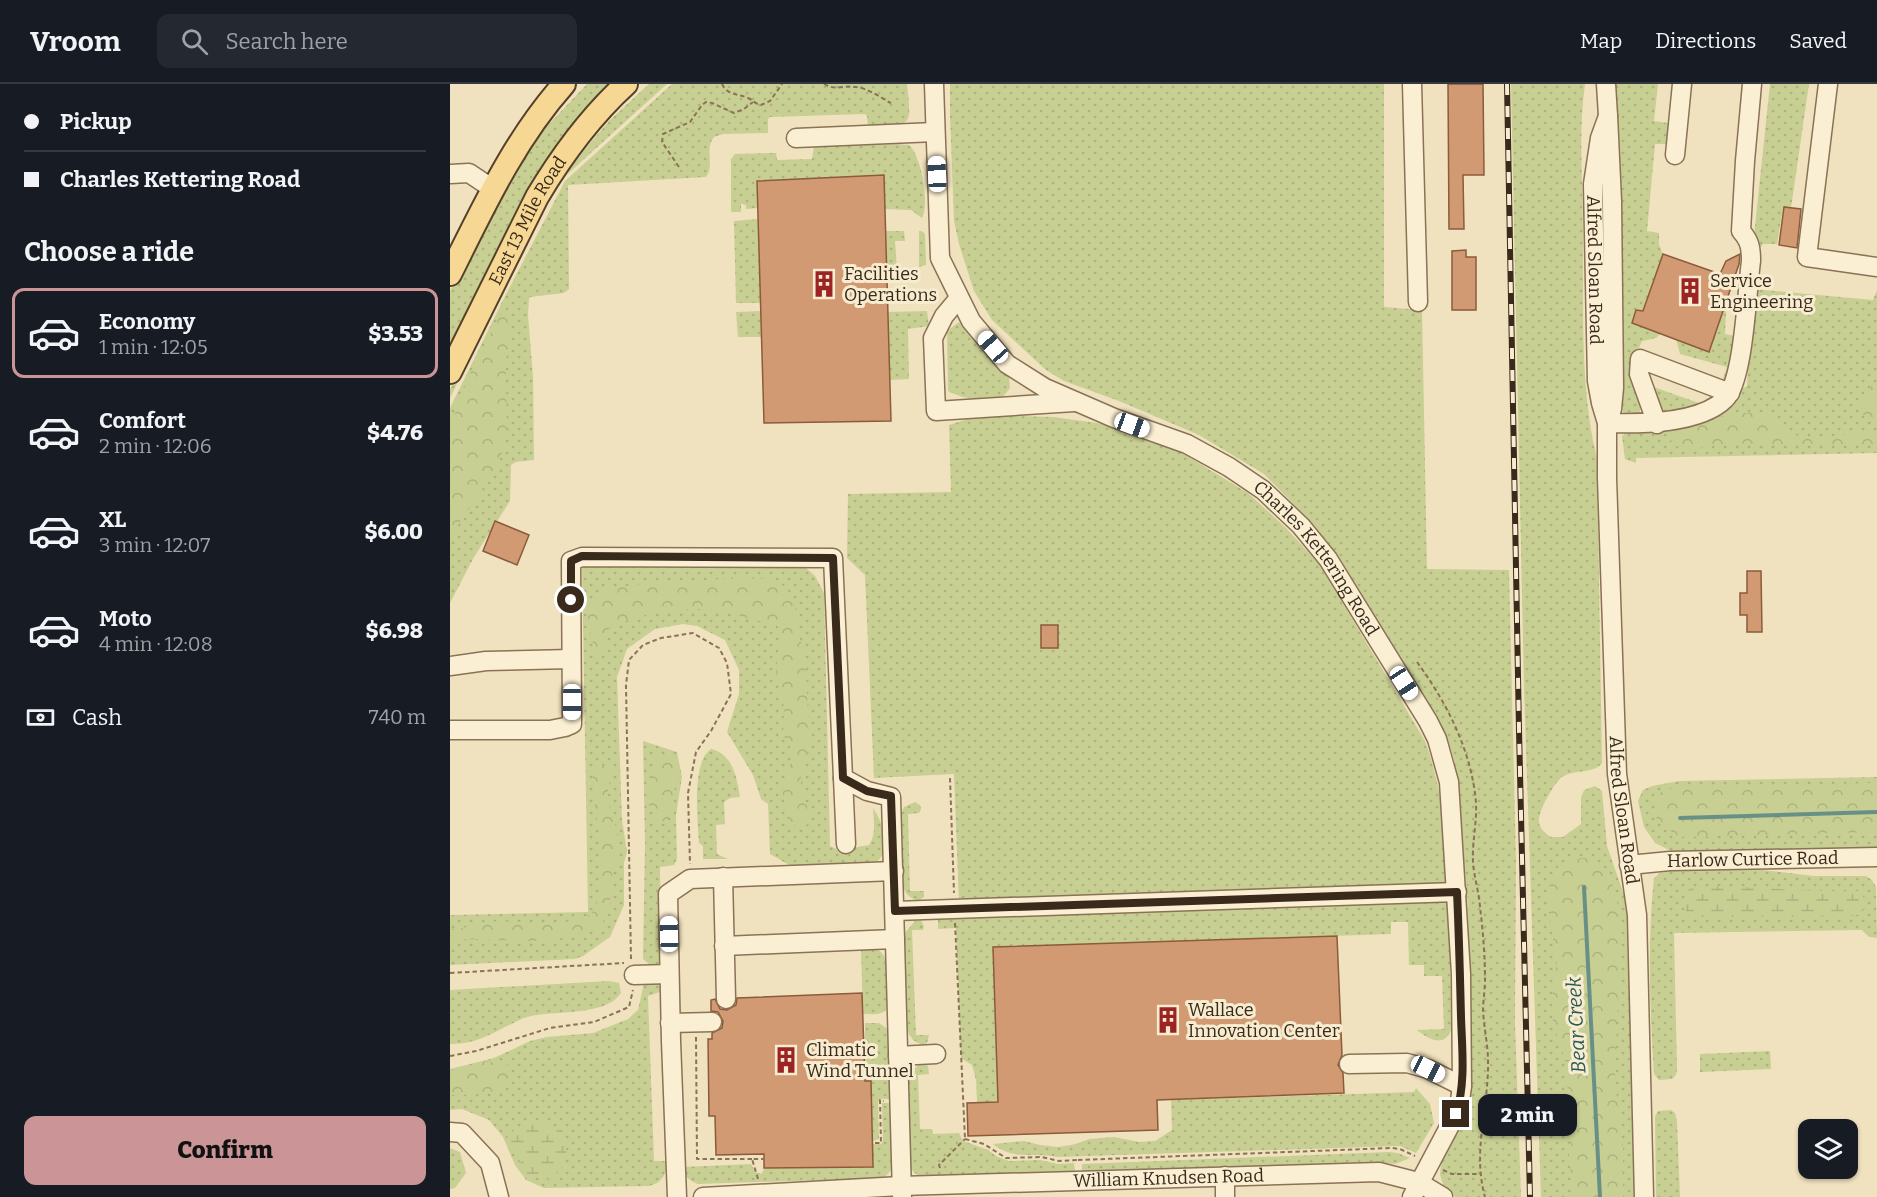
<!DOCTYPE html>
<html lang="en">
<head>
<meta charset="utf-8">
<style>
	body { margin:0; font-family:Bitter,serif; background:#242831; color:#f1f3f6; height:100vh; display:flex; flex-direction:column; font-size:22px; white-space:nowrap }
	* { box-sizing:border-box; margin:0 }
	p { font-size:20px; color:#9ea1a6 }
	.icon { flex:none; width:33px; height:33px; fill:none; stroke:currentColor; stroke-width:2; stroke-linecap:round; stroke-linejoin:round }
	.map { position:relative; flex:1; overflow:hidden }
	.sheet { display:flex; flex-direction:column; background:#171b24; width:450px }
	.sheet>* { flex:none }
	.hud { display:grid; align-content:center; height:132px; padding:0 24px; background:#171b24 }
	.buttons { position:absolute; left:1348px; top:1035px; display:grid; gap:12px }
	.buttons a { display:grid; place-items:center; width:60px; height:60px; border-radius:12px; background:#171b24; box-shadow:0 2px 4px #0004; font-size:30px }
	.end { position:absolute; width:27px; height:27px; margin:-14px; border:8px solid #392a1c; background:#fff; box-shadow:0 0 0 3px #fff }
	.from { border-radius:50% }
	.bubble { position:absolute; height:42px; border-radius:12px; background:#171b24; box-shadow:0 2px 4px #0004; font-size:20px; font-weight:800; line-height:42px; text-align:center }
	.car { position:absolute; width:18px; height:36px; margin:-18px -9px; border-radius:8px; box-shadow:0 0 4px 2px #0007; background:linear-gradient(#fff 24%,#345 0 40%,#fff 0 76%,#345 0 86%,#fff 0) }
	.hud b { display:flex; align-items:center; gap:21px; height:57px; font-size:22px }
	.hud b+b { border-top:2px solid #363941 }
	.hud i { width:15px; height:15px; background:#f1f3f6 }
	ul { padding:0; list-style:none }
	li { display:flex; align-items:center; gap:18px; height:90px; margin:0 12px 9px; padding:0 12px; border:3px solid transparent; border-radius:12px }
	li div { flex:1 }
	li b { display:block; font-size:22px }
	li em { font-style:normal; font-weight:800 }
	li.current { border-color:#cb9598 }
	li>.icon { width:54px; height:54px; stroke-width:1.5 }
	h2 { padding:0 24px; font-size:27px; line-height:72px }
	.pay { display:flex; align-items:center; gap:15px; height:66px; padding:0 24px; font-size:22px }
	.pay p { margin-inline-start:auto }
	.button { display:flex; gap:12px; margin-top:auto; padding:12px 24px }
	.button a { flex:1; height:69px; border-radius:12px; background:#cb9598; color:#111; font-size:24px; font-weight:800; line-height:69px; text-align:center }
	header { display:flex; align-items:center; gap:36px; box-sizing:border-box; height:84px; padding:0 30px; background:#171b24; border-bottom:2px solid #363941 }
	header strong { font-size:28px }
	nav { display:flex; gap:33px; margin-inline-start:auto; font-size:21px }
	.search { width:420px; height:54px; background:#242831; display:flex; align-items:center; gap:15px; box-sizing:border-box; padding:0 21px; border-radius:12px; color:#9ea1a6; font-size:22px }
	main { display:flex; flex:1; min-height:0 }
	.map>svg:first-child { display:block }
	.grass { fill:url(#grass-dots) }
	.forest { fill:url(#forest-crowns) }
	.wetland { fill:url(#wetland-marsh) }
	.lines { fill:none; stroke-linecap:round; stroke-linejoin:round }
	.stream { stroke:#699087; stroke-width:4 }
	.building { fill:#d19a73; stroke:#8b5b3b; stroke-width:1.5 }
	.minor-casing { stroke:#8a7256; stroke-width:21 }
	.major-casing { stroke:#57402b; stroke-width:26 }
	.path { stroke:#8a7256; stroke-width:2; stroke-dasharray:4.5 3; stroke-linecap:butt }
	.minor { stroke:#fbefd3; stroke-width:18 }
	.major { stroke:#f6d894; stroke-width:22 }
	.rail-casing { stroke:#392a1c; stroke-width:6 }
	.rail { stroke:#f7eccf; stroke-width:4; stroke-dasharray:11; stroke-linecap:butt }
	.route { stroke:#392a1c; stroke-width:8 }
	.labels { text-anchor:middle; stroke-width:6; stroke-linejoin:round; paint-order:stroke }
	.street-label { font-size:18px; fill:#392a1c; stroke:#f7eccf }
	.poi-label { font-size:18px; fill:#392a1c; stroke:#f7eccf; text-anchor:start }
	.water-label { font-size:20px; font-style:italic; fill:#2a5956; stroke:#f7eccf }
</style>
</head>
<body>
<header>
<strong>Vroom</strong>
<div class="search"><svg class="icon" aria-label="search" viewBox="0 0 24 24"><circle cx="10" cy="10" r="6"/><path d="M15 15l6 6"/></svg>Search here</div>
<nav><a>Map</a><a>Directions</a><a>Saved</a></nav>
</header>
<main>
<section class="sheet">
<div class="hud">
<b><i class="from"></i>Pickup</b>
<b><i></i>Charles Kettering Road</b>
</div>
<h2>Choose a ride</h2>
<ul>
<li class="current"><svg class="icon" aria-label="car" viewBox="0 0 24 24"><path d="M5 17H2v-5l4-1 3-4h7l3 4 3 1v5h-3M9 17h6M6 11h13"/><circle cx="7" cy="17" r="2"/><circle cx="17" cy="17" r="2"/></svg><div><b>Economy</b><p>1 min · 12:05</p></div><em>$3.53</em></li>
<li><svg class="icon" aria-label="car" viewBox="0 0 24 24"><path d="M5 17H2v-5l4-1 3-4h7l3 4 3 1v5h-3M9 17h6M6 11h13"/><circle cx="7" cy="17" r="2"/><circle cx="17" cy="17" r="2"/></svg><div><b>Comfort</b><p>2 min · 12:06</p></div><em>$4.76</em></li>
<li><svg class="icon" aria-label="car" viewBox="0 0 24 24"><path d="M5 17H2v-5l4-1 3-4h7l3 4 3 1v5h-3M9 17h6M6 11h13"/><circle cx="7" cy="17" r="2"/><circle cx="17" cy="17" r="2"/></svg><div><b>XL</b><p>3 min · 12:07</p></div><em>$6.00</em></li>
<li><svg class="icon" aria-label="car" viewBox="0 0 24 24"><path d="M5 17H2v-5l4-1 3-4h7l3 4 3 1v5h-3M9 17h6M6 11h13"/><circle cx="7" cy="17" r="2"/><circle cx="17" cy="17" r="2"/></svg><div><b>Moto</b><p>4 min · 12:08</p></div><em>$6.98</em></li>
</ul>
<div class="pay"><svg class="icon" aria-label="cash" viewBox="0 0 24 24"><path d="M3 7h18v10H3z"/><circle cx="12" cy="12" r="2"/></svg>Cash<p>740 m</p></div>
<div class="button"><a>Confirm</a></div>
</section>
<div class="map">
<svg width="1427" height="1113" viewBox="0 0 1427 1113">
	<defs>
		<pattern id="grass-dots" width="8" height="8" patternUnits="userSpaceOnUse" patternTransform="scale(1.5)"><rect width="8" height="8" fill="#c8cf93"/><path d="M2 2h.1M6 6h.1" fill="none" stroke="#adb27e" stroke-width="1.8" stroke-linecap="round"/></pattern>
		<pattern id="forest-crowns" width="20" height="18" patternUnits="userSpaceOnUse" patternTransform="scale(1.5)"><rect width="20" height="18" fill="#c8cf93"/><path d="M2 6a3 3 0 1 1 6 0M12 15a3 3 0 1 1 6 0" fill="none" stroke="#adb27e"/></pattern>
		<pattern id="wetland-marsh" width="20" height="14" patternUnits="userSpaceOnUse" patternTransform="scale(1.5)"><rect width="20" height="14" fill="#c8cf93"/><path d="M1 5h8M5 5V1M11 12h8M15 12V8" fill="none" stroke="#adb27e"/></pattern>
	</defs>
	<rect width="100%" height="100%" fill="#f0e2bf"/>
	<path class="grass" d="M137 0H165L3 259 0 257V207L51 104 82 58Z
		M199 0H217L111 96 91 130 0 314V305L90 125 119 84 160 36Z
		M222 0H457C462 45 462 41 418 42L417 32 415 30 320 33 318 35V49L273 50 264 53C254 65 265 82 256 93L118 101 119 205 114 209 80 213 79 215 78 231 83 293 84 376 66 378 61 381 60 417 24 473 0 519V324L51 220 115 97Z
		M500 0H934V223L972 226 977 485 1059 486 1066 778 1065 939 1071 1113H1006L993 1100 990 1091 991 1081 995 1067 1014 1034 1021 1009 1020 884 1017 807 1012 761 1010 707 1004 675 999 659 990 641 888 471 864 441 814 390 749 351 669 317 614 297 596 286 542 236 524 207 509 160 504 137 500 32Z
		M1061 0H1135C1128 49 1133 98 1133 147 1134 222 1129 301 1147 375L1152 679C1144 690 1124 685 1112 693 1104 699 1087 729 1089 739 1090 745 1096 750 1101 753H1113L1131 740V714L1134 706 1145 702 1152 707 1157 762 1174 811 1178 838 1185 1113H1091L1074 604Z
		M1163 0H1208L1204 37 1218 39 1217 60H1205L1197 147 1209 149V161L1213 170 1193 227 1186 226 1183 238 1211 249 1206 254 1192 257C1186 270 1181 282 1183 296 1185 307 1193 319 1189 330L1177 333 1173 328 1167 251Z
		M1320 0H1359L1341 124H1333L1327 160H1313L1311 163H1305L1304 152Z
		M447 60 459 61C471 71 480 120 472 134L461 126 435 125 434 91 307 97 308 124 296 125V121L291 120V128H281V75L285 70 326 69 327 76 362 75 364 63Z
		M308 135 311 219H286L284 137Z
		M436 147H454L455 157H445L447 185 437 186Z
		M469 147 473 148 475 150 476 181 469 183Z
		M1302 205 1423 216 1427 206V369L1186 374V379L1175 375 1172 352 1176 349 1199 347 1274 328 1289 315 1291 305 1297 302Z
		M1274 225 1276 228 1275 250 1285 252 1277 297 1272 298 1277 283 1230 270 1226 255 1259 268Z
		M311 227 312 253H288L286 228Z
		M477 227 479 242 458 245 459 295 440 296 438 228Z
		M509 238 529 263 559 294 560 304 553 313C532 316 517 317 498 307L497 247Z
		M1198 301 1249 319V321L1216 330 1209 327Z
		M567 332 603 333 647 339 679 348 722 363 798 409 836 444 870 481 975 657C993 706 995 749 999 801L509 818 504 690 424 694 415 491 397 474 398 410 501 408 499 341 521 334Z
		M138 480 356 484 365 492 374 509 380 762 389 766 419 761C426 751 424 737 423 724 434 739 444 773 421 780L341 782 320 770 318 720 311 715 303 691 277 648 289 610V586L275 556 247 542 233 540 205 545 177 565 167 593 172 736 177 768 174 779V821L160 853 133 872 125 875 0 881V831L138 828 132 482Z
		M193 657 227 668 232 693 226 731 227 775 224 781 210 783 211 876 208 880 201 882 193 875 195 760Z
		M261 665C283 670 287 694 290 713L280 714 274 718 275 740 266 741 267 770 278 775H253V762L249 759C248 737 241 678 261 665Z
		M1427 693V767L1225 769 1205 759 1194 743 1188 717 1193 706 1202 702 1229 697Z
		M465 718 470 721 471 725 469 729 458 730 460 807H474V813L468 817C463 815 459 813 456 809 448 798 447 735 454 723Z
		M1234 785 1312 786 1364 792H1416L1422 796 1426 803 1427 854 1419 853 1412 846 1224 849 1227 986 1226 991 1222 995 1209 996 1204 990C1200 925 1197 859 1204 794L1210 789Z
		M998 816 1002 943C996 964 981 957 967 946L994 945 992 892H974V881H959L958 838H941V850L543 863 548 1018H527L526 996 522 981 511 974 506 844 488 845V833Z
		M471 836 474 842 473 846H462L466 951H479L477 959 472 961 463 956 456 945 453 851 465 837Z
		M424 864C445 872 438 903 439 922 433 932 424 930 413 930L411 865Z
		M159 897 169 899 171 909C155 934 99 925 74 934 48 945 30 961 0 960V906Z
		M208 898 211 902 210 908 198 912 204 1077H217C217 1090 212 1099 199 1102L94 1104 76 1096 65 1081 53 1053 39 1036 12 1025 0 1026V985L44 974 80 957 97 953 143 949 178 935 188 926 194 899Z
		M415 939H429L439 946 442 1015H429L428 1018 429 1055 423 1057 421 997H415Z
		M1320 967 1321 985 1250 988V970Z
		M470 980 478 982 479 990 468 991 470 1045H482L483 1050 509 1049 513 1057 538 1066 546 1072 559 1077 590 1076 608 1080 624 1079 625 1088 469 1093 460 1084 458 999 459 989Z
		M966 1004 980 1020 984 1039 966 1069 950 1062 608 1073C583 1068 564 1077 543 1060L574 1057 590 1061 608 1063 626 1060 639 1055 664 1053 689 1058 705 1057 722 1046 721 1016 964 1008Z
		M432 1019H442L443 1084 434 1094 248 1100C239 1097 234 1092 232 1083L301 1080 305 1088 311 1090 315 1084 423 1083V1060H431L433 1057Z
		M1221 1026 1225 1029 1227 1038 1230 1113H1206L1205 1032 1208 1027Z
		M0 1064 10 1068 16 1089 5 1104 0 1105Z
		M939 1068 948 1069 960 1074 945 1080 925 1078 632 1088V1080Z"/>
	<path class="forest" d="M60 225C65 241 57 262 56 280 55 312 61 346 49 377 36 405 13 428 0 456V343L19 291 52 228Z
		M1427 300V337L1415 334 1413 330C1409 315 1413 305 1427 300Z
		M1288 329H1317C1326 335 1333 345 1343 350 1364 359 1404 347 1427 346V360L1331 361 1279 359 1242 365 1225 362 1219 354 1226 347 1278 330Z
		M286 493 318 494 336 503 345 520 348 549 354 566 357 605 359 663 351 694V704L360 732 357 741 349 743 340 740 336 731 332 704 341 677V668L339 660 333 651 334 624 326 589 330 544C320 537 311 538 300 535 291 533 282 528 273 527 235 522 195 527 160 543L156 551 157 570 152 572 145 567C142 554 135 534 139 521 149 494 222 501 245 498 258 497 272 494 286 493Z
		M217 670C221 672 226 675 228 679 232 687 227 696 225 704 222 716 228 738 207 738L199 721V699L204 690 206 673Z
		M153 681 162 685 163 689 158 703V713L161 731 168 747 169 769 162 792 160 820 151 843C144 847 137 847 129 850 84 864 45 852 0 856V845C16 845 23 840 37 838 71 835 111 846 141 830 159 806 149 750 145 721 144 709 140 697 145 685Z
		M1427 699V748L1229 753 1207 737 1204 711 1225 703Z
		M1137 774 1154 783 1162 799 1167 817 1170 853 1165 999 1173 1060V1113H1124L1119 1076V1058L1123 1040 1119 1021 1115 975 1103 939 1102 917 1107 877 1098 823 1099 804 1105 785 1121 775Z
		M56 974 59 987 56 1002 35 1010 0 1011V987L36 977 56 981Z"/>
	<path class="wetland" d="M1272 802C1319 804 1365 808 1411 807 1416 818 1417 830 1403 832L1239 833C1233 821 1233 816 1240 804Z
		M89 1038 112 1046C119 1067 119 1083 99 1096L76 1089 57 1053 67 1043Z"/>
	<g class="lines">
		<path class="stream" d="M1230 734 1427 728
			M1134 803 1150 1113"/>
	</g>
	<path class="building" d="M998 0H1033L1034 91H1013L1014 145H999Z
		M434 91 441 337 314 339 307 97Z
		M1334 123 1351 125 1347 164 1329 161Z
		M1016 166V173H1026V226H1002V167Z
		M1213 170 1270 190 1276 177 1290 170 1289 180 1259 268 1182 239 1186 226 1193 227Z
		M45 437 79 451 67 481 33 467Z
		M1297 487H1311L1312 548H1297V531H1290V509H1297Z
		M591 541H608V564H591Z
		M887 852 892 971 888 981 893 989 894 1009 707 1016 708 1046 518 1052 517 1019 548 1018 543 863Z
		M412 909 415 997H421L423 1083 314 1084V1070L266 1071 265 1032H259L258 955H262V949L272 944 273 937 268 928 261 927V916L265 915 270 925 277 926 286 921 287 914Z"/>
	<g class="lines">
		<defs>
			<g id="minor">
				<path id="s1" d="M484 0 490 174 521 237 557 280 595 304 664 334 737 360 779 383 813 406 851 442 878 475 978 637 987 655 999 698 1011 890 1012 1002 1010 1017 1006 1030 962 1113"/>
				<path d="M962 0 968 218"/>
				<path d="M1156 0 1158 32"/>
				<path d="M1378 0 1357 173 1427 183"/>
				<path d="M346 54 485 48"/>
				<path d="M1225 71 1232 0"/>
				<path d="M0 90 19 89 43 105"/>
				<path d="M509 214 494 232 483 254 486 327 624 318"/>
				<path id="s2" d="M1157 339 1162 325 1164 304 1162 117 1158 32 1150 54 1143 100 1147 297 1151 319 1157 339V394L1167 690 1187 831 1194 1113"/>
				<path d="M1157 339C1190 340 1250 340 1275 315 1294 297 1297 205 1301 177 1301 164 1300 157 1291 147L1295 77 1302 0"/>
				<path d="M1207 340 1189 290 1190 275 1280 309"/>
				<path d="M0 582 36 577 121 575"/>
				<path d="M0 646H100L115 643 122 640 121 477 132 473 383 474 396 760"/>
				<path d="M393 694 417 707 441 713 452 1111"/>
				<path id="s3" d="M1179 781 1220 777 1427 773"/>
				<path d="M273 793 276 915"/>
				<path d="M445 827 1007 808"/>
				<path d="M274 862 445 855"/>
				<path d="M184 891 219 890"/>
				<path d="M220 939 262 938"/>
				<path d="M448 972 486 970"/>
				<path d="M899 980 957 979 978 985 1012 1002"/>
				<path d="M0 1048 12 1049 40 1079 49 1113"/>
				<path d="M775 1092V1113"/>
				<path d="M227 1113 221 957 218 810 240 795 444 787"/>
				<path id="s4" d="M253 1113 451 1102 929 1088 968 1098 993 1113"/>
			</g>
			<g id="major">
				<path d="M0 190C33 124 64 56 114 0"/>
				<path id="s5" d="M0 288 87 113C112 71 140 33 176 0"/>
			</g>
		</defs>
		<use href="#minor" class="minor-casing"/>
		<use href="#major" class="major-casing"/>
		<path class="path" d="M272 0C278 12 287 9 298 14 303 16 305 20 311 21L320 17 332 0
			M374 0C386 7 394 1 406 3 418 4 431 14 441 19
			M229 83 212 58 213 50 240 38 252 21 256 18 262 19 284 29 294 25 303 18
			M967 578C997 619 1022 668 1026 719 1027 739 1022 758 1023 778 1024 793 1029 808 1030 823 1033 847 1035 872 1035 896 1035 906 1033 917 1033 927 1034 944 1038 961 1038 977 1039 1023 1022 1067 1035 1113
			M500 694 504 809
			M505 839 515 1055
			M181 875 176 601 179 576 193 561 211 554 243 549 269 564 277 579 281 610 261 647 246 668 238 709 240 780
			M0 889 174 879
			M246 953 247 1075H302
			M0 972 26 967 100 944 144 938 179 923 183 906
			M515 1055 534 1060 556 1074 592 1073 609 1077 628 1076V1077
			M425 1059H431L430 1016 434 1017
			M628 1076 942 1064 950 1065 965 1072
			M490 1084 489 1081 515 1055
			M993 1086 1002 1090H1030
			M308 1095 302 1075H314"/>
		<use href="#minor" class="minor"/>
		<use href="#major" class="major"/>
		<defs>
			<path id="rail" d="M1057 0 1069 646 1080 1113"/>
		</defs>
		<use href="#rail" class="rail-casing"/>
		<use href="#rail" class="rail"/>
	</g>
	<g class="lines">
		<path class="route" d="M121 516V477L132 472 383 474 393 694 417 707 441 712 445 827 1007 808C1009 850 1010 892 1011 933 1012 965 1016 999 1006 1030"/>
	</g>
	<defs>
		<symbol id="building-bare" viewBox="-9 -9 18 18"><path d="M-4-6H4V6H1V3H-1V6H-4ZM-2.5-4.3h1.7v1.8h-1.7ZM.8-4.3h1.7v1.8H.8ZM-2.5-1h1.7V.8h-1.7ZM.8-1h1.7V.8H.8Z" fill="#9c2324" stroke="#f7eccf" stroke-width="2.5" paint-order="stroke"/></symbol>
	</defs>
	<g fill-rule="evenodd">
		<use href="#building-bare" x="355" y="181" width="38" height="38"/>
		<use href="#building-bare" x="1221" y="188" width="38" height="38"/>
		<use href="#building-bare" x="699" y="917" width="38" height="38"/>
		<use href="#building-bare" x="317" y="957" width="38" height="38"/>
	</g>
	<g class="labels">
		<g class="street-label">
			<text dy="6" stroke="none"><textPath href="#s5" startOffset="170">East 13 Mile Road</textPath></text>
			<text dy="6" stroke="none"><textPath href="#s2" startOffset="464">Alfred Sloan Road</textPath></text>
			<text dy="6" stroke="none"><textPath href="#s1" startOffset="674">Charles Kettering Road</textPath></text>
			<text dy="6" stroke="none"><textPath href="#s2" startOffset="1006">Alfred Sloan Road</textPath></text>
			<text dy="6" stroke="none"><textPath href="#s3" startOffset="124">Harlow Curtice Road</textPath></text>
			<text dy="6" stroke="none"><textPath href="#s4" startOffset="466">William Knudsen Road</textPath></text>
		</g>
		<g class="poi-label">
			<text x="394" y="196">Facilities<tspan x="394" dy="21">Operations</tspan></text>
			<text x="1260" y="203">Service<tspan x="1260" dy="21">Engineering</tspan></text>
			<text x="738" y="932">Wallace<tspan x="738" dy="21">Innovation Center</tspan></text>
			<text x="356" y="972">Climatic<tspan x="356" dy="21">Wind Tunnel</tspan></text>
		</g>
		<g class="water-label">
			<text transform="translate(1126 941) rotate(-93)" y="7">Bear Creek</text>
		</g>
	</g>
</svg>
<div class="buttons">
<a><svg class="icon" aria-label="layers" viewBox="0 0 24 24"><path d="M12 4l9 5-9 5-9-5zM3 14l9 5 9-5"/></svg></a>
</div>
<i class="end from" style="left:121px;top:516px"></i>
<i class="end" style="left:1006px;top:1030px"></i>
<div class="bubble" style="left:1028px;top:1010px;width:99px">2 min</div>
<i class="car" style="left:487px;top:90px;rotate:358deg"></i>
<i class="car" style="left:543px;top:263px;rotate:319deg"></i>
<i class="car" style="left:682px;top:341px;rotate:110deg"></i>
<i class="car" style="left:954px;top:599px;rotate:147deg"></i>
<i class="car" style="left:122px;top:618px;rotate:180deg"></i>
<i class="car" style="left:219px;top:850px;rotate:359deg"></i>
<i class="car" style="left:978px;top:985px;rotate:117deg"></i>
</div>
</main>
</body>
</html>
